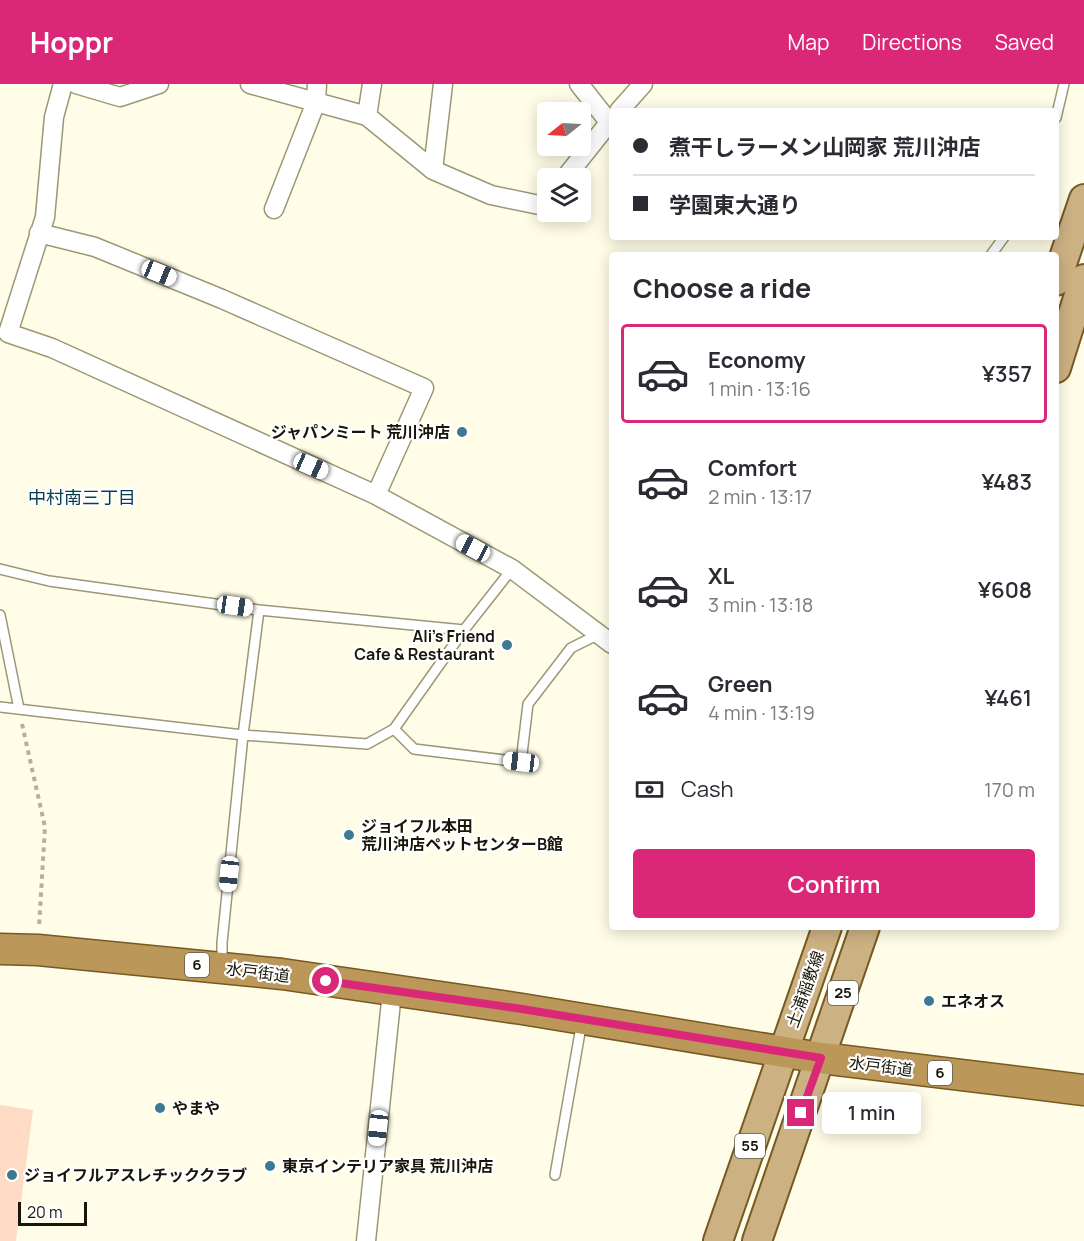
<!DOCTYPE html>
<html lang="en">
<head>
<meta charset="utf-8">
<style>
	body { margin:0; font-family:Manrope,"Noto Sans JP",sans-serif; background:#f7f7f7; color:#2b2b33; height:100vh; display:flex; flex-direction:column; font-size:22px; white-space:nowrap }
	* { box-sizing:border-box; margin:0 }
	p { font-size:20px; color:#7c7c81 }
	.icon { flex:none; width:33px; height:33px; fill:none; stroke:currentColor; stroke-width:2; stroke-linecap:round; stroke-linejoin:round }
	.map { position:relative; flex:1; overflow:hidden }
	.sheet { position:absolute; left:609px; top:168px; width:450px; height:678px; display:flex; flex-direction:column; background:#fff; border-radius:6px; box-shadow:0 3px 15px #0003 }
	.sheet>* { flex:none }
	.hud { position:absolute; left:609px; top:24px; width:450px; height:132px; border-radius:6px; box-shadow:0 3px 15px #0003; display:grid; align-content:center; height:132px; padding:0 24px; background:#fff }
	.needle { width:39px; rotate:252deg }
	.buttons { position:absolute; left:537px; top:18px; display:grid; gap:12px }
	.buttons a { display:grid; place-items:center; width:54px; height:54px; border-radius:6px; background:#fff; box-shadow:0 3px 15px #0003; font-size:30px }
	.scale { position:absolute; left:18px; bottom:15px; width:69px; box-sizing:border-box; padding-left:6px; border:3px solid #171609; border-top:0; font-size:16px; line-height:21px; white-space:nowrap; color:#171609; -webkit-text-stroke:4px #fff; paint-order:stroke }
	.end { position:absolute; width:27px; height:27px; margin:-14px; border:8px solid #db2777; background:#fff; box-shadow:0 0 0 3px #fff }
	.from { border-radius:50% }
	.bubble { position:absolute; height:42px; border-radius:6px; background:#fff; box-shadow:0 3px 15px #0003; font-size:20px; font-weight:600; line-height:42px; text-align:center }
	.car { position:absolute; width:18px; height:36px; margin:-18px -9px; border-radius:8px; box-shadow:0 0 4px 2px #0007; background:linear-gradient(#fff 24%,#345 0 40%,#fff 0 76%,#345 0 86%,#fff 0) }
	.hud b { display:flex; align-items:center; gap:21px; height:57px; font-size:22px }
	.hud b+b { border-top:2px solid #e1e1e2 }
	.hud i { width:15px; height:15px; background:#2b2b33 }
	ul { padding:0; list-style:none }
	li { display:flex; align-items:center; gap:18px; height:99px; margin:0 12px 9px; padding:0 12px; border:3px solid transparent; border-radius:6px }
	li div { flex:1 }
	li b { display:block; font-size:22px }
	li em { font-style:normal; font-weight:600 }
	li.active { border-color:#db2777 }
	li>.icon { width:54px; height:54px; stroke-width:1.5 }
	h2 { padding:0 24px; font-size:27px; line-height:72px }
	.pay { display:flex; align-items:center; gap:15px; height:66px; padding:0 24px; font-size:22px }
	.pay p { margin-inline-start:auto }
	.button { display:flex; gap:12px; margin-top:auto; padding:12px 24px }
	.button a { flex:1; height:69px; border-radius:6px; background:#db2777; color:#fff; font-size:24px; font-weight:600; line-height:69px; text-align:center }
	header { display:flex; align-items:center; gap:36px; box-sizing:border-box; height:84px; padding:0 30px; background:#db2777; color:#fff }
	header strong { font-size:28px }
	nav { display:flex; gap:33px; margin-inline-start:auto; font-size:21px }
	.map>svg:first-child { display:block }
	.green { fill:#ffdac4 }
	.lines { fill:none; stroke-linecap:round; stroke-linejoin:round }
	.service-casing { stroke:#9b9876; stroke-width:12 }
	.minor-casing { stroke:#9b9876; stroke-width:21 }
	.primary-casing { stroke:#775922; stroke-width:32 }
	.trunk-casing { stroke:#775922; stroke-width:33 }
	.path { stroke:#b3b19e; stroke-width:4; stroke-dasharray:4.5 4.5; stroke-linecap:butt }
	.service { stroke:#fff; stroke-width:9 }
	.minor { stroke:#fff; stroke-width:18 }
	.primary { stroke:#ccb183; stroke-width:28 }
	.trunk { stroke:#bb975a; stroke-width:30 }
	.route { stroke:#db2777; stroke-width:8 }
	.poi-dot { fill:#3d7a91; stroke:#fff; stroke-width:2 }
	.labels { text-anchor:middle; stroke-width:4.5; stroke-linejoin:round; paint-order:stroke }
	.shield { fill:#fff; stroke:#5d5c53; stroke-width:1.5 }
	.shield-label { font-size:15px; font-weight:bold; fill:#171609 }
	.poi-label { font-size:16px; font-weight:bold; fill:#171609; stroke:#fff; text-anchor:start }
	.street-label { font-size:16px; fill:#171609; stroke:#fff }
	.neighbourhood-label { font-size:18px; fill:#073d4e; stroke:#fff }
</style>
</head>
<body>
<header>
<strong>Hoppr</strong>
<nav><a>Map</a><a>Directions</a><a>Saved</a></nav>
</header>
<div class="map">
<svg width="1084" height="1157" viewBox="0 0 1084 1157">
	<rect width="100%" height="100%" fill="#fffde7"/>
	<path class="green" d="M0 1021 33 1026 16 1157H0Z"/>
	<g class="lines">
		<defs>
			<path id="service" d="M1056 34 1064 0
				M991 171 1004 153
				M0 485 49 497 259 526 464 546 512 485
				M0 531 19 625
				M0 623 243 651 367 660 394 645 464 546
				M394 645 414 665 521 678 528 620 571 564 599 550
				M222 881V859L243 651 259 526
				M555 1091 582 937"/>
			<path id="minor" d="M63 0 54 33 45 133 8 249 52 264 376 411 512 485 612 560
				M76 0 120 13 159 0
				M250 0 367 32 433 86 491 111 544 122 548 118
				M579 0 609 38
				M619 27 643 0
				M367 32 372 0
				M433 86 443 0
				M565 94 612 35
				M274 125 316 18 317 0
				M39 149 95 163 222 215 424 304 376 411
				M366 1157 392 908"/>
			<path id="primary" d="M1056 197 1084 115
				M1056 284 1084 195
				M718 1157 827 843
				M757 1157 865 843"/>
			<path id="trunk" d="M0 865 38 866 282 890 522 925 821 974 1084 1006"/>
		</defs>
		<use href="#service" class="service-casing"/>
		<use href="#minor" class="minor-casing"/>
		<use href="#primary" class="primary-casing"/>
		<use href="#trunk" class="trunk-casing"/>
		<path class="path" d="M22 640 45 743 39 843"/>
		<use href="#service" class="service"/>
		<use href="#minor" class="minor"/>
		<use href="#primary" class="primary"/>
		<use href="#trunk" class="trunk"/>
	</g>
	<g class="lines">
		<path class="route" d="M326 897 522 925 821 974 801 1029"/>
	</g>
	<g class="poi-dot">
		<circle cx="462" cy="348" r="6"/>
		<circle cx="507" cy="561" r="6"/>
		<circle cx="349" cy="751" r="6"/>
		<circle cx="929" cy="917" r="6"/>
		<circle cx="160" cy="1024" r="6"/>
		<circle cx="270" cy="1082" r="6"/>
		<circle cx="12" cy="1091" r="6"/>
	</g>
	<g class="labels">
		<g class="shield">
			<rect x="185" y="869" width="24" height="24" rx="4.5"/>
			<rect x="828" y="897" width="30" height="24" rx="4.5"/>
			<rect x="928" y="977" width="24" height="24" rx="4.5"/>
			<rect x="735" y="1050" width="30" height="24" rx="4.5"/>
		</g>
		<g class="shield-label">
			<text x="197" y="886">6</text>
			<text x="843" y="914">25</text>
			<text x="940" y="994">6</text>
			<text x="750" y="1067">55</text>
		</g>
		<g class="poi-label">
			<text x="450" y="354" text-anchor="end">ジャパンミート 荒川沖店</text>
			<text x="495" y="558" text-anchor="end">Ali's Friend<tspan x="495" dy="18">Cafe &amp; Restaurant</tspan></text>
			<text x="361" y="748">ジョイフル本田<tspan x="361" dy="18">荒川沖店ペットセンターB館</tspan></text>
			<text x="941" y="923">エネオス</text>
			<text x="172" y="1030">やまや</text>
			<text x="282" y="1088">東京インテリア家具 荒川沖店</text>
			<text x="24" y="1097">ジョイフルアスレチッククラブ</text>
		</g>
		<g class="street-label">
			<text transform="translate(258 888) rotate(7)" y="6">水戸街道</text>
			<text transform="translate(805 905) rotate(-70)" y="6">土浦稲敷線</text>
			<text transform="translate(881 982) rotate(7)" y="6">水戸街道</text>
		</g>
		<g class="neighbourhood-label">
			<text x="82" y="420">中村南三丁目</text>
		</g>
	</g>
</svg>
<div class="buttons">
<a><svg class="needle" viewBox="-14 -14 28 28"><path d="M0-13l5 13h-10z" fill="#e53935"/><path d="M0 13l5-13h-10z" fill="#7c7c81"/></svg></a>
<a><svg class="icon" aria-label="layers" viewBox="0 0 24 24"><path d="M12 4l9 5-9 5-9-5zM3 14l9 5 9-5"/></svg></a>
</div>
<div class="scale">20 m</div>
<i class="end from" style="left:326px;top:897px"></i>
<i class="end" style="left:801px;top:1029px"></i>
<div class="bubble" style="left:822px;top:1008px;width:99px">1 min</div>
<i class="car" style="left:159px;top:189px;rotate:112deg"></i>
<i class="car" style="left:311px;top:382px;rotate:114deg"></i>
<i class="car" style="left:473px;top:464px;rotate:298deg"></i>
<i class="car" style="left:235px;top:522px;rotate:98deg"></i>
<i class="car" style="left:521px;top:678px;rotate:277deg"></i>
<i class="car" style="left:229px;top:790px;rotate:186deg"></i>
<i class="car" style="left:378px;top:1044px;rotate:186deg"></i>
<div class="hud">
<b><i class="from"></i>煮干しラーメン山岡家 荒川沖店</b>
<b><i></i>学園東大通り</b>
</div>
<section class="sheet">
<h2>Choose a ride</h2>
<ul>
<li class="active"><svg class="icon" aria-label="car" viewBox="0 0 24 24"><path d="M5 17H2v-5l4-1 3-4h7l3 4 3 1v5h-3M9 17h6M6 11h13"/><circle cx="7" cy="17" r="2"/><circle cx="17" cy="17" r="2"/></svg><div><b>Economy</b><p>1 min · 13:16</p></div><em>¥357</em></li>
<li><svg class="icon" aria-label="car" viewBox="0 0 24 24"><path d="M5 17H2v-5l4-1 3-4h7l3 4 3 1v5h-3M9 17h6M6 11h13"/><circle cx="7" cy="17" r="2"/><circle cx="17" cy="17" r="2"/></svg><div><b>Comfort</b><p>2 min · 13:17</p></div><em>¥483</em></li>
<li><svg class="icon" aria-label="car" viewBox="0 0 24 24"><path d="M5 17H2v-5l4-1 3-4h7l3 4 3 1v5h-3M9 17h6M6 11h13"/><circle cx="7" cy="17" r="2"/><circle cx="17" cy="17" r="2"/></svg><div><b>XL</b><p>3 min · 13:18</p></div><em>¥608</em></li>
<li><svg class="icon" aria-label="car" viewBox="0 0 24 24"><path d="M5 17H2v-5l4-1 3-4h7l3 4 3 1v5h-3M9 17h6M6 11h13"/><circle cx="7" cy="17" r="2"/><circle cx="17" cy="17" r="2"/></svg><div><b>Green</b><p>4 min · 13:19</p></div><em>¥461</em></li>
</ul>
<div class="pay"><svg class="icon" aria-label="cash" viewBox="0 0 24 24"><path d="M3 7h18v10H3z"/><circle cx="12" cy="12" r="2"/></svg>Cash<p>170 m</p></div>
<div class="button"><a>Confirm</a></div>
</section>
</div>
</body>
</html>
